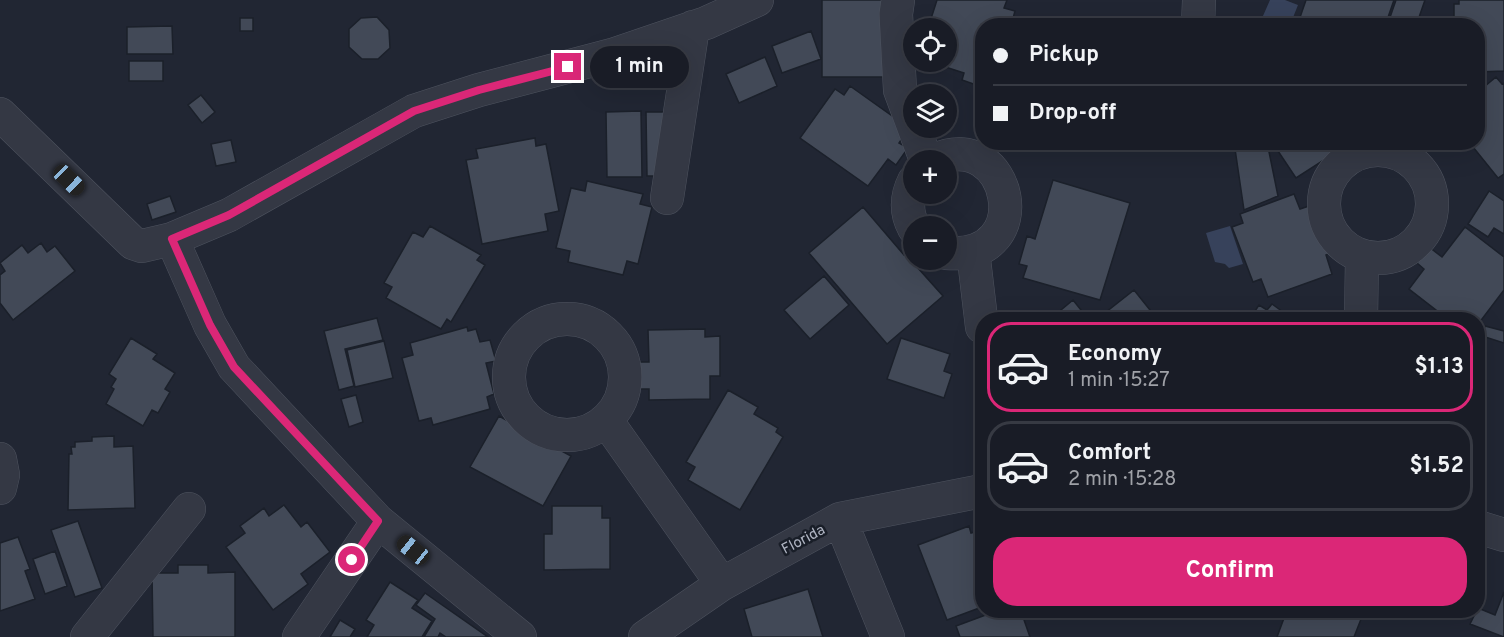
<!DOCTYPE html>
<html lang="en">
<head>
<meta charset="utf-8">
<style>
	body { margin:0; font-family:Overpass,sans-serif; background:#22252e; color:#f1f3f6; height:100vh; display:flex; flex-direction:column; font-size:22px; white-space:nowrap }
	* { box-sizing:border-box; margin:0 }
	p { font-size:20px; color:#9fa1a7 }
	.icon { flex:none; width:33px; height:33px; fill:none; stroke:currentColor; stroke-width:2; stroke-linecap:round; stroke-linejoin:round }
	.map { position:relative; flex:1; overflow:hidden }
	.panel { position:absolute; left:975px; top:312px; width:510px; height:306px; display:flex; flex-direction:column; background:#191c26; border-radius:24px; box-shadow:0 6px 24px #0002,0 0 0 2px #373a43 }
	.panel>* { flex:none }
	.banner { position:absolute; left:975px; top:18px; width:510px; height:132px; border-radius:24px; box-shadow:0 6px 24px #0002,0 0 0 2px #373a43; display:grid; align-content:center; height:132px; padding:0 18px; background:#191c26 }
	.tools { position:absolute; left:903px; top:18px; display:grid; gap:12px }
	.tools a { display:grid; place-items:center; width:54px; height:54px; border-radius:50%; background:#191c26; box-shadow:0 6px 24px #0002,0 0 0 2px #373a43; font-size:30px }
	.end { position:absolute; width:27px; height:27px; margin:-14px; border:8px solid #db2777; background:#fff; box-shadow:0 0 0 3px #fff }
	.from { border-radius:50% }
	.bubble { position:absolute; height:42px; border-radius:21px; background:#191c26; box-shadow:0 6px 24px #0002,0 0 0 2px #373a43; font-size:20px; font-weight:700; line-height:42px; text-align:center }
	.car { position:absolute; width:18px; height:36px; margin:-18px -9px; border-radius:8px; box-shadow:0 0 4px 2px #0007; background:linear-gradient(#222 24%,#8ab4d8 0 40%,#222 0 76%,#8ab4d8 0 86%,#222 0) }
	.banner b { display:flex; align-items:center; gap:21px; height:57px; font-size:22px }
	.banner b+b { border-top:2px solid #373a43 }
	.banner i { width:15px; height:15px; background:#f1f3f6 }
	ul { padding:10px 0 0; list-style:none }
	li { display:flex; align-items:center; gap:18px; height:90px; margin:0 12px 9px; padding:0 6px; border:3px solid #373a43; border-radius:24px }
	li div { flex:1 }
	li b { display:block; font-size:22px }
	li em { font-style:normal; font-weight:700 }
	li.selected { border-color:#db2777 }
	li>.icon { width:54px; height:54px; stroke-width:1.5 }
	.primary-button { display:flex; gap:12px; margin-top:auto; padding:12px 18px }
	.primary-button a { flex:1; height:69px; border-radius:24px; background:#db2777; color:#fff; font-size:24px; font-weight:700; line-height:69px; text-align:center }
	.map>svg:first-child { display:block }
	.water { fill:#37425b }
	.building { fill:#424957; stroke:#1b202a; stroke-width:1.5 }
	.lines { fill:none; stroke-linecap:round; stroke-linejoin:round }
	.minor-casing { stroke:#4e535f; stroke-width:34 }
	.minor { stroke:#343844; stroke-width:33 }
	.route { stroke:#db2777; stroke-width:8 }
	.labels { text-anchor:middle; stroke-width:5; stroke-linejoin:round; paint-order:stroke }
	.street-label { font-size:15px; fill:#aeb3c1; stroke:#191e28 }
</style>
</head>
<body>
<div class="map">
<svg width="1504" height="637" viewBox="0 0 1504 637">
	<rect width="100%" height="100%" fill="#212633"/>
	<path class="water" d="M1270 0H1285L1298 5 1290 25H1259Z
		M1230 226 1243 264 1229 268 1225 264 1215 262 1206 233Z"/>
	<path class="building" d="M822 0H887L885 77H822Z
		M937 0H1007L1004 8 1015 11 1011 26H982V87L962 80 964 73 933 63 934 62H946V28H928Z
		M1306 0H1394L1385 26H1297Z
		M1396 0H1425L1416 26H1387Z
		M1459 0H1504V71L1478 72V26H1454V4H1459Z
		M377 17 389 30 390 48 378 59H362L349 47V29L361 18Z
		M240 18H253V31H240Z
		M172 26 173 54H127V27Z
		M811 31 821 59 782 73 772 46Z
		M765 57 777 86 739 103 726 74Z
		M129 61H163V81H129Z
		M1496 77 1502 84 1504 83V174L1498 178 1469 142H1478V92Z
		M850 86 909 128 899 143 908 148 896 165 888 159 868 186 800 138 835 89 844 95Z
		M201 95 215 112 202 123 188 105Z
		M641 111 642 177H607L606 112Z
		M646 112H664L665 176H647Z
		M535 138 536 146 546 144 559 211 545 214 548 231 482 244 466 160 478 158 476 149Z
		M231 140 236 162 216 166 211 144Z
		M1234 142H1267L1278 196 1244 210Z
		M1279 142H1352L1296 178 1274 145Z
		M1053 180 1130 203 1100 300 1023 278 1027 266 1019 264 1027 236 1035 239Z
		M587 181 643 194 640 204 652 207 638 264 627 261 623 275 568 262 570 251 556 248 571 188 585 191Z
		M1489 191 1504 201V234L1494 228 1488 237 1468 224Z
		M1294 194 1300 209 1309 206 1320 235 1327 232 1334 252 1326 255 1332 274 1268 297 1261 279 1253 282 1232 227 1243 223 1240 214Z
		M170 196 176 212 152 220 147 204Z
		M863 207 904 255 913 247 914 260H924L926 262 918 268 943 296 887 344 809 253Z
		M430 226 481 255 477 260 485 265 451 322 447 319 441 329 386 298 392 287 384 283 413 232 423 237Z
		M1465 227 1504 257V290L1479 323 1478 320 1470 315 1466 320H1449L1409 289 1424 269 1417 263 1429 247 1442 257Z
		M41 243 47 252 55 246 75 271 13 320 0 303V275L5 271 0 263 22 245 28 253Z
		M824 276 849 305 810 339 784 310Z
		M1134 290 1158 320H1096Z
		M1073 300 1089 320H1049Z
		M1272 304 1294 320H1249L1259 305 1267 310Z
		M377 318 383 340 345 349 354 386 339 390 324 331Z
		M1485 326 1504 331V343L1482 336Z
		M467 327 468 331 476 329 480 342 490 340 496 361 486 363 494 394 487 397 490 409 433 425 431 418 419 421 402 358 413 355 410 343Z
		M705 329V337L720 336V376H710V399L649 400V389H638V362H649L648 330Z
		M131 338 157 354 153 359 175 373 165 389 170 392 158 413 152 410 143 426 106 404 114 389 111 387 116 379 109 374Z
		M901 338 950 354 944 371 952 374 944 398 887 379Z
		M384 341 393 378 355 387 347 350Z
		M728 390 758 407 754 414 778 428 776 432 783 437 740 510 688 480 695 467 686 462Z
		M356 395 363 422 349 427 341 399Z
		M499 416 524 430 528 423 561 441 556 448 571 456 543 506 470 467Z
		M114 436V447L133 446 135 508 68 510 69 454H72L71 447H75V442L92 441V437Z
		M284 505 301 527 307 522 330 552 301 574 308 584 273 610 226 547 245 533 240 526 264 508 269 516Z
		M552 506H602V518H610V569L544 570V534H552Z
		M78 521 102 588 75 597 51 530Z
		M969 526 971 533 982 530V607L947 620 918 545Z
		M18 537 30 569 25 571 35 599 0 611V543Z
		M55 551 67 586 45 594 33 559Z
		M178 565H208V573L235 572V637H153L152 573H178Z
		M390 582 418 600 412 608 432 621 422 637H367L374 625 366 620Z
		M808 589 823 637H752L744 609Z
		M1504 592V637L1470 624 1478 608 1495 615Z
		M425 593 488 637H446L440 633 438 637H424L435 619 416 605Z
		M999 610H1012L1015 619 1023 617 1030 637H960L956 626Z
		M1287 610H1354L1363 614 1354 637H1277Z
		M340 620 355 629 350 637H330Z"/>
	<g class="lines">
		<defs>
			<path id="minor" d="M898 0 896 14 900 90 926 160
				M1198 26 1199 0
				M0 114 133 243 142 246 172 239 229 215 414 111 479 90 612 55 706 23 757 0
				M1324 204a54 54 0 1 1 108 0a54 54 0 1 1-108 0Z
				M935 160C1010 125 1041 261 946 253
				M914 181C906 197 906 213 914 228
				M667 198 693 27
				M172 239 210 325 234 367 378 521 520 637
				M973 251 982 327
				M509 377a58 58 0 1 1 116 0a58 58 0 1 1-116 0Z
				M1361 320 1362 257
				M606 420 722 584
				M0 459 3 475 0 488
				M840 519 888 637
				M1478 527 1504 535
				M87 637 189 509
				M299 637 378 521
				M645 637 722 584 840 519 982 491"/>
		</defs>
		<use href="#minor" class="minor-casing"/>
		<use href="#minor" class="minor"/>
	</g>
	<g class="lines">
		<path class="route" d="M352 560 378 521 234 367 210 325 172 239 229 215 414 111 479 90 568 67"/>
	</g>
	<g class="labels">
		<g class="street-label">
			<text transform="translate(803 539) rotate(-28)" y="5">Florida</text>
		</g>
	</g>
</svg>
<div class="tools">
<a><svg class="icon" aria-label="locate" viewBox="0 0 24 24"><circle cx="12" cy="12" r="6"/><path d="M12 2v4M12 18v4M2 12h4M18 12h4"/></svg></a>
<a><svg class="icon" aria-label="layers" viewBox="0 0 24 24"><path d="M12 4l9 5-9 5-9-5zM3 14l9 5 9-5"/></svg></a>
<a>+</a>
<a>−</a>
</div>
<i class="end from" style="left:352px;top:560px"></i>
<i class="end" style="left:568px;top:67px"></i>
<div class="bubble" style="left:590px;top:46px;width:99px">1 min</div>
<i class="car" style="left:69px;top:180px;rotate:134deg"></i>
<i class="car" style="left:413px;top:550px;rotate:309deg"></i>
<div class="banner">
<b><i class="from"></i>Pickup</b>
<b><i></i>Drop-off</b>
</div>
<section class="panel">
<ul>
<li class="selected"><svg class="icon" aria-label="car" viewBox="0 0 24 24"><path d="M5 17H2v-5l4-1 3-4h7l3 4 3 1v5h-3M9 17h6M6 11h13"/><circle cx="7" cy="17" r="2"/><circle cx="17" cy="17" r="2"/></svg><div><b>Economy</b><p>1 min · 15:27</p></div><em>$1.13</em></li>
<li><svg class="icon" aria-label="car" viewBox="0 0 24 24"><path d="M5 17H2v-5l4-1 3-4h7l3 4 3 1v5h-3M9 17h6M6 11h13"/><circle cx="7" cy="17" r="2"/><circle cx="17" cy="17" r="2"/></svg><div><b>Comfort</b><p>2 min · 15:28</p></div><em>$1.52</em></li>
</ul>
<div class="primary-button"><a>Confirm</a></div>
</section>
</div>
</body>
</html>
